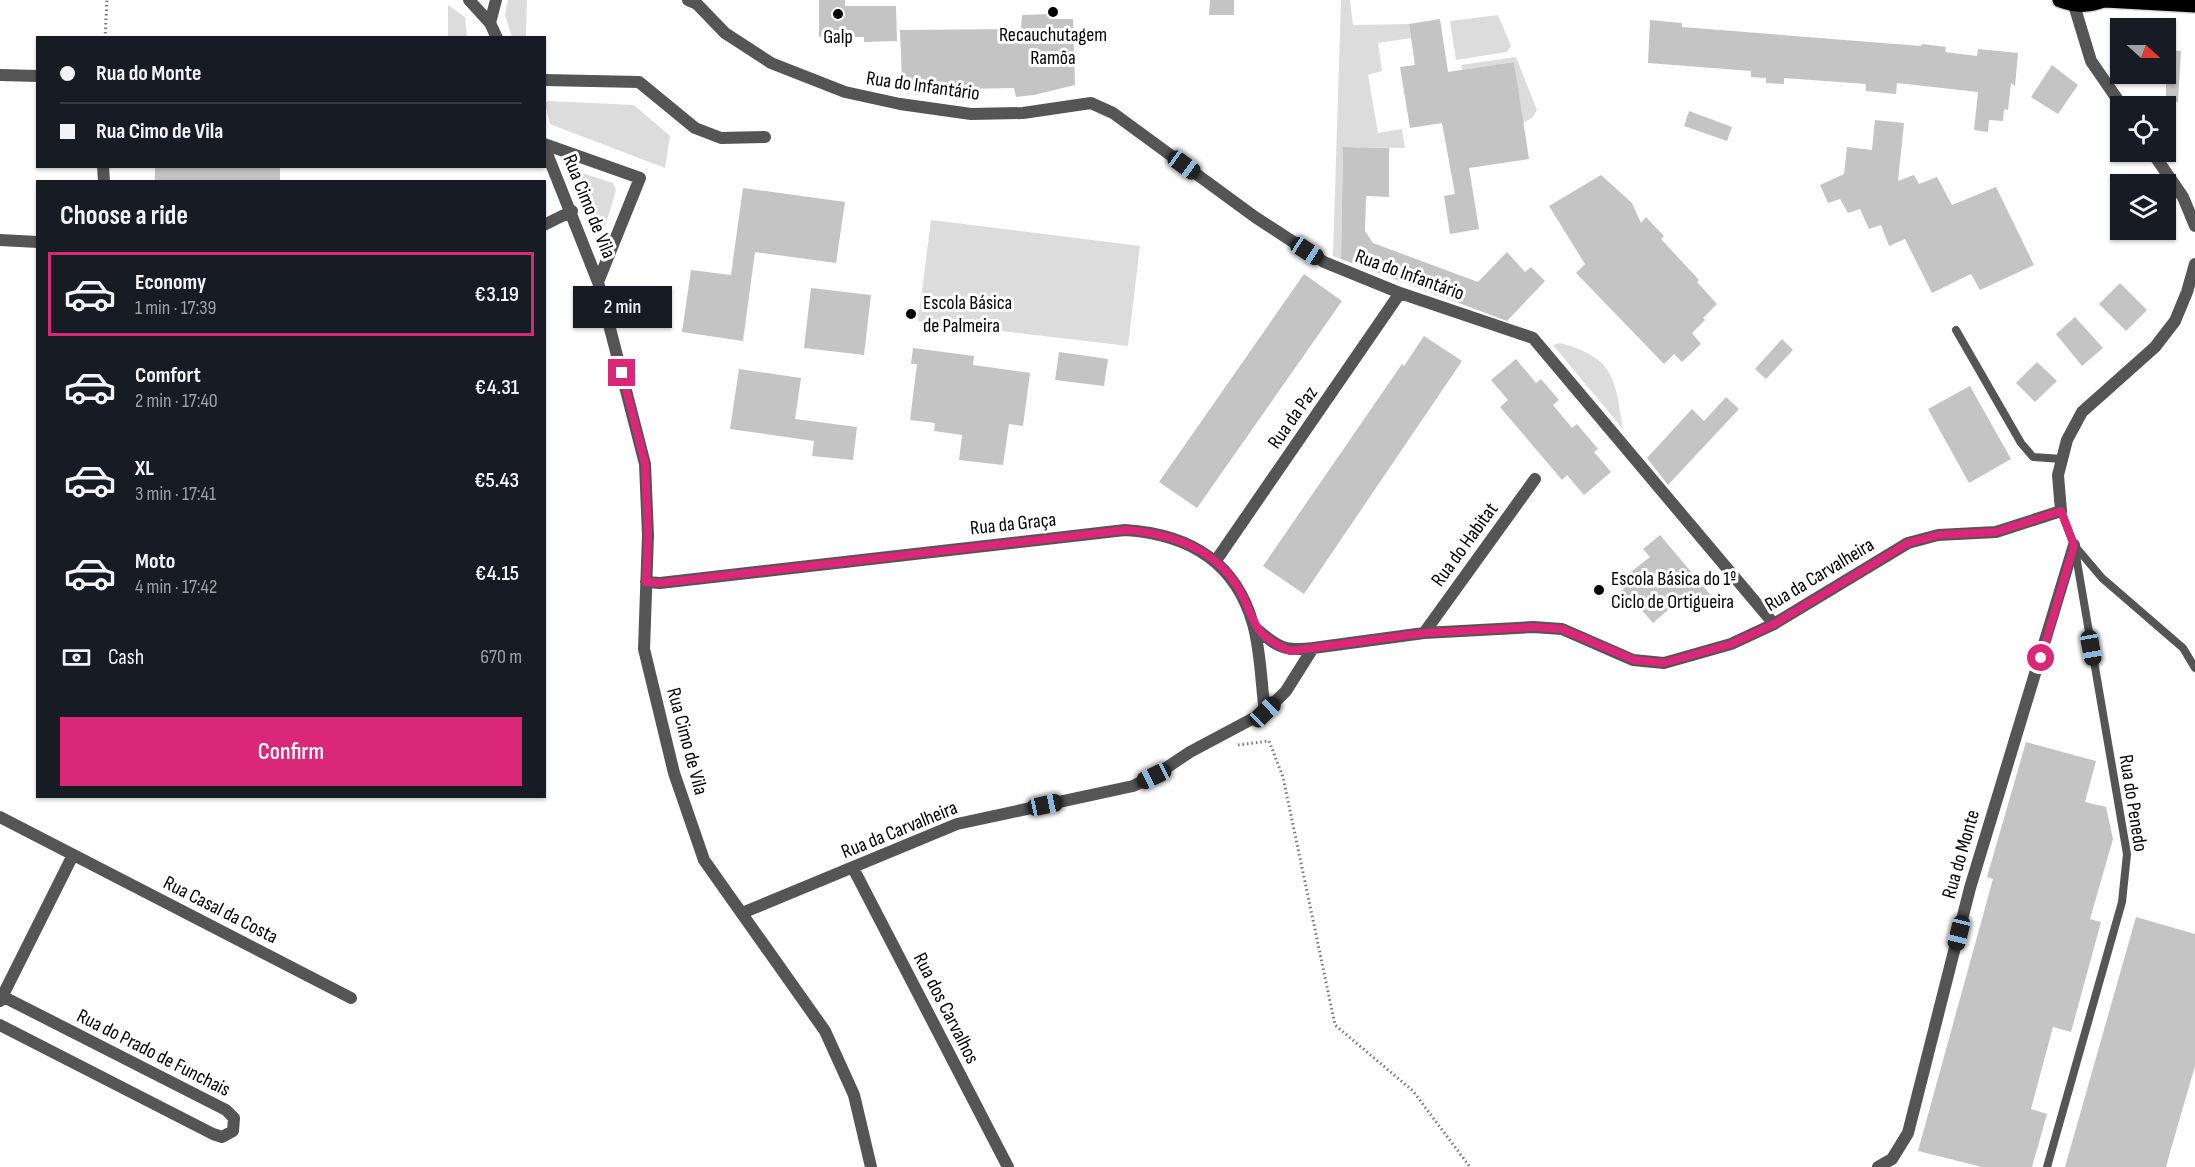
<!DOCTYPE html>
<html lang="en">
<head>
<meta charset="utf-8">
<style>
	body { margin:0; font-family:"Sofia Sans Condensed",sans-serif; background:#20242c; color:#f1f3f6; height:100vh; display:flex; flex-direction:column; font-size:22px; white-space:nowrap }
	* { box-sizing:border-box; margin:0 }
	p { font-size:20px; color:#9ea1a6 }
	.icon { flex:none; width:33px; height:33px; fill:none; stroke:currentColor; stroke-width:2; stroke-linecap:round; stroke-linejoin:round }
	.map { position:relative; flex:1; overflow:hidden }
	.side { position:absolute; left:36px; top:180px; width:510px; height:618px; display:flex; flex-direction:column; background:#171b24; border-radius:0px; box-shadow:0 2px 4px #0004 }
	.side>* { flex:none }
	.guide { position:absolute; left:36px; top:36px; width:510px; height:132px; border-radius:0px; box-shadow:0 2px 4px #0004; display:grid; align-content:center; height:132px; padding:0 24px; background:#171b24 }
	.needle { width:39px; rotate:111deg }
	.tools { position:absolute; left:2110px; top:18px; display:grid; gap:12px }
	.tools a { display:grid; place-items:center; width:66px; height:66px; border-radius:0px; background:#171b24; box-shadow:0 2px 4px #0004; font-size:30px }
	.end { position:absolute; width:27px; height:27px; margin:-14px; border:8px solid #db2777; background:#fff; box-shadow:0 0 0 3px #fff }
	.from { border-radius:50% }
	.bubble { position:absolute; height:42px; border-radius:0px; background:#171b24; box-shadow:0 2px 4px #0004; font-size:20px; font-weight:600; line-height:42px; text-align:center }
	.car { position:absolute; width:18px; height:36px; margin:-18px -9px; border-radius:8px; box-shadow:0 0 4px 2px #0007; background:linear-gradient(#222 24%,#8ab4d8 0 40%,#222 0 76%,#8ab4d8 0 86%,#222 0) }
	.guide b { display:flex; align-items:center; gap:21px; height:57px; font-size:22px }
	.guide b+b { border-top:2px solid #363941 }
	.guide i { width:15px; height:15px; background:#f1f3f6 }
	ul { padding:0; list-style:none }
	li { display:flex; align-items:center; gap:18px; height:84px; margin:0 12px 9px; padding:0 12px; border:3px solid transparent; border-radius:0px }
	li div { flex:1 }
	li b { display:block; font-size:22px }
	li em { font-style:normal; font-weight:600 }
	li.active { border-color:#db2777 }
	li>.icon { width:54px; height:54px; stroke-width:1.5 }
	h2 { padding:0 24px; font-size:27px; line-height:72px }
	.pay { display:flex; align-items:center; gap:15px; height:66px; padding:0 24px; font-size:22px }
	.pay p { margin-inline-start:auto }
	.cta { display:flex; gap:12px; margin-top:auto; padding:12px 24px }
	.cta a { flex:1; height:69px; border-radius:0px; background:#db2777; color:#fff; font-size:24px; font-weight:600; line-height:69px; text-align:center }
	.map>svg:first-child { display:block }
	.green { fill:#dcdcdc }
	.building { fill:#c4c4c4 }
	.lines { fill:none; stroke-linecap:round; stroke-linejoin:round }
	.primary-casing { stroke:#dbdbdb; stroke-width:18 }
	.path { stroke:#777; stroke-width:3; stroke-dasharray:1.5 3; stroke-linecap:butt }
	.service { stroke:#555; stroke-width:8 }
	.minor { stroke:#555; stroke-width:12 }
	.primary { stroke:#000; stroke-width:15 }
	.route { stroke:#db2777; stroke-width:8 }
	.poi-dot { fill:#000; stroke:#fff; stroke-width:2 }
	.labels { text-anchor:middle; stroke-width:6; stroke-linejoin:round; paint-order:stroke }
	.poi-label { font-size:20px; fill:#000; stroke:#fff }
	.street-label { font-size:20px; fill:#000; stroke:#fff }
</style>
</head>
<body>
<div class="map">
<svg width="2195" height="1167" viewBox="0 0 2195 1167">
	<rect width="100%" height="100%" fill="#fff"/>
	<path class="green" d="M508 0H527L526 37H512L505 15Z
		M1341 0H1350L1353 25 1409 24 1411 38 1378 43 1382 71 1368 75 1378 133 1402 129 1405 148 1343 147 1341 259 1333 256Z
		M448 5 465 17 467 37H448Z
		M1498 15 1511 46 1507 52 1456 60 1450 21Z
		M1516 57 1537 110 1533 117 1523 123 1514 62 1462 70 1461 65Z
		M548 101 634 105 670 136 665 168 550 124 545 103Z
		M579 172 613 183 616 190 603 233 598 236 572 173Z
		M931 220 1140 246 1128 346 918 321Z
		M1560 343C1614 358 1615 377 1623 429L1553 345Z"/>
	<path class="building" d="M819 0H845V6H896L897 41 864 42V37H819Z
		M1210 0H1234V15H1209Z
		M1049 14V19H1073L1075 85 1034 95 1016 97 1014 88 915 90V81H902L900 30 1021 29 1022 15Z
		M1440 19 1448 72 1514 62 1529 159 1469 168 1479 229 1450 234 1444 196 1455 194 1442 123 1410 128 1400 67 1415 65 1409 24Z
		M1650 20 1682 23V27L1921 46 1922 44 1946 47 1945 52 1977 56 1978 49 2018 53 2015 86 2011 83 2008 110 2004 109 2003 121 1989 120 1988 132 1974 130 1978 92 1897 83 1896 94 1866 91V84L1784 78V84L1766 83V78L1751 77V71L1648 63Z
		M2166 50 2181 51 2178 102H2166Z
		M2052 65 2078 85 2058 114 2031 97Z
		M1689 111 1732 127 1727 141 1684 126Z
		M1875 120 1904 123 1898 181 1914 175 1919 184 1937 177 1952 205 1996 187 2034 265 1980 290 1971 274 1932 293 1905 239 1889 246 1881 225 1869 229 1860 209 1848 213 1840 199 1828 203 1820 185 1844 174 1847 147 1872 150Z
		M1343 147 1389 148V197L1366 196 1365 231 1373 243 1478 282 1507 252 1525 272 1531 267 1545 281 1507 321 1341 259Z
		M155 166H280V182H155Z
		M1601 175 1632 203 1641 223 1646 217 1664 236 1661 239 1699 280 1697 282 1717 304 1703 318 1705 320 1692 333 1701 344 1682 362 1674 354 1664 364 1576 273 1585 264 1549 206Z
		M743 188 845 202 836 263 755 252 743 341 682 332 691 270 731 275Z
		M1304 274 1342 301 1197 508 1159 482Z
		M2120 283 2147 310 2126 331 2099 304Z
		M811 288 871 295 864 355 804 348Z
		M2075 317 2103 348 2082 366 2056 334Z
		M1424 336 1462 361 1304 594 1263 566 1402 364 1404 366Z
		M1782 339 1793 350 1766 379 1755 369Z
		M913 348 974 356 973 365 1030 373 1023 426 1009 424 1003 465 959 460 962 435 934 431 935 423 910 420 917 364H911Z
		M1059 352 1108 359 1104 386 1055 380Z
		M1516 359 1536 383 1541 379 1559 400 1553 405 1572 428 1577 424 1598 449 1594 452 1611 472 1584 495 1567 475 1562 480 1500 407 1508 400 1491 380Z
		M2037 362 2057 381 2035 402 2016 383Z
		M739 369 801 378 795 419 857 427 853 460 812 456 814 441 730 429Z
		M1970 386 2011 459 1969 483 1928 409Z
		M1726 397 1739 409 1668 485 1647 458 1692 409 1704 421Z
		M1660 535 1714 599 1698 612 1684 596 1653 623 1639 607 1634 610 1618 593 1624 589 1618 582 1650 557 1643 549Z
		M2026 742 2096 761 2085 802 2106 807 2113 839 2090 919 2101 922 2071 1032 2053 1027 2031 1109 2047 1114 2032 1167H1982L1918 1151 1993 879 1987 877Z
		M2136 917 2195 934V1066L2171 1149 2166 1167H2065Z"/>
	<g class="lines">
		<defs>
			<path id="primary" d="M2060 0C2077 6 2087 6 2104 0
				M2105 0 2195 5"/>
		</defs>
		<use href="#primary" class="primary-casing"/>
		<path class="path" d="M105 38 107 0
			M1238 745 1269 741 1283 777 1335 1025 1413 1091 1470 1167"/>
		<path class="service" d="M1956 330 2021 443 2033 457 2062 459
			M2061 511 2074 545 2102 578 2183 648 2195 668
			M2047 1167 2122 902 2127 854 2075 550"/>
		<path class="minor" d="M469 0 490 23 497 38
			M688 0 697 4 725 33 771 63 845 92 900 104 971 114 1023 113 1091 103 1113 113 1255 217 1324 262 1400 293 1533 338 1774 624
			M2074 5 2091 61 2122 106
			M490 23 496 0
			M0 75 38 76
			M544 80 639 82 695 128 721 138 765 137
			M544 144 640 178 598 282
			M544 146 598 282 645 464 648 535 644 649 674 773 704 860 825 1031 854 1095 871 1167
			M2152 152 2183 197 2195 226
			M103 166 104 182
			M544 225 572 211
			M0 240 38 242
			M1215 562 1400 293
			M646 582 660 583 1125 530C1187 534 1235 560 1253 624 1261 652 1261 684 1265 712
			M1254 627C1277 646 1282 652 1313 648
			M1424 633 1535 479
			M0 817 351 998
			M853 868 1008 1167
			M742 913 957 824 1133 786 1154 776 1190 752 1265 712 1286 691 1313 648 1424 633 1533 627 1562 629 1633 660 1664 663 1731 644 1774 624 1908 543 1938 535 1996 532 2061 511 2058 475 2067 440 2082 412 2155 347 2175 321 2187 292 2195 264
			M0 1001 73 855
			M0 1025 213 1134 222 1137 233 1131 234 1118 226 1110 2 996
			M1878 1167 1892 1159 1908 1133 1970 888 2074 545"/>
		<use href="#primary" class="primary"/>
	</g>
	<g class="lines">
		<path class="route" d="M622 373 645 464 648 535 646 582 660 583 1125 530C1168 533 1212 547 1237 586 1257 619 1248 633 1290 651L1424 633 1533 627 1562 629 1634 660 1664 663 1731 644 1774 624 1908 543 1938 535 1996 532 2061 511 2074 545 2041 658"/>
	</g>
	<g class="poi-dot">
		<circle cx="1053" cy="12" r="6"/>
		<circle cx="838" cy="14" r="6"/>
		<circle cx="911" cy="314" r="6"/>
		<circle cx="1599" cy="590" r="6"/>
	</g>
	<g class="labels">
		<g class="poi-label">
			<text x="1053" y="41">Recauchutagem<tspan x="1053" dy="23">Ramôa</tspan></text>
			<text x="838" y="43">Galp</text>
			<text x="923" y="309" text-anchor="start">Escola Básica<tspan x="923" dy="23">de Palmeira</tspan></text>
			<text x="1611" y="585" text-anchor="start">Escola Básica do 1º<tspan x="1611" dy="23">Ciclo de Ortigueira</tspan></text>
		</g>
		<g class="street-label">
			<text transform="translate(923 85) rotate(8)" y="7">Rua do Infantário</text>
			<text transform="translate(590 206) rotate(68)" y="7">Rua Cimo de Vila</text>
			<text transform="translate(1410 274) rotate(20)" y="7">Rua do Infantário</text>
			<text transform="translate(1292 417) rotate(-55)" y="7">Rua da Paz</text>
			<text transform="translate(1013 523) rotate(-6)" y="7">Rua da Graça</text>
			<text transform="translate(1464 544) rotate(-54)" y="7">Rua do Habitat</text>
			<text transform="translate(1819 574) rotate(-31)" y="7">Rua da Carvalheira</text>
			<text transform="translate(688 741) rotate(75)" y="7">Rua Cimo de Vila</text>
			<text transform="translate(2134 803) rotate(81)" y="7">Rua do Penedo</text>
			<text transform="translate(899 829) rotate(-22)" y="7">Rua da Carvalheira</text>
			<text transform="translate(1960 854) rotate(-74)" y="7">Rua do Monte</text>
			<text transform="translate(221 909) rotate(27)" y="7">Rua Casal da Costa</text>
			<text transform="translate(947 1008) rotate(63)" y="7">Rua dos Carvalhos</text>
			<text transform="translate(154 1052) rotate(27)" y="7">Rua do Prado de Funchais</text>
		</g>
	</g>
</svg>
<div class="tools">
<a><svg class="needle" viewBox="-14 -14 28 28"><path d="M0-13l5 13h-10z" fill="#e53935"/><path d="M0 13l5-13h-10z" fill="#9ea1a6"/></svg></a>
<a><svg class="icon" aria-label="locate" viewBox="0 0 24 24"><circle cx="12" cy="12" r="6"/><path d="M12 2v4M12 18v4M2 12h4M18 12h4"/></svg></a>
<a><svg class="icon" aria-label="layers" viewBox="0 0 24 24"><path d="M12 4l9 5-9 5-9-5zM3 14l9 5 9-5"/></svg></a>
</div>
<i class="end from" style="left:2041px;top:658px"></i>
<i class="end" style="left:622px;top:373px"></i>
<div class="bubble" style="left:573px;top:286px;width:99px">2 min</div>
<i class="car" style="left:1184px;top:165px;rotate:126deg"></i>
<i class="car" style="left:1307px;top:251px;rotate:123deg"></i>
<i class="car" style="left:2091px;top:648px;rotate:170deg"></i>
<i class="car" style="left:1265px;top:712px;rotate:46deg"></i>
<i class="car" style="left:1154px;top:776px;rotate:244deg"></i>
<i class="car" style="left:1045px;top:805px;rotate:78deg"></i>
<i class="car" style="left:1959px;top:933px;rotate:194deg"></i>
<div class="guide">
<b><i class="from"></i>Rua do Monte</b>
<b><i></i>Rua Cimo de Vila</b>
</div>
<section class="side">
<h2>Choose a ride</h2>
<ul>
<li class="active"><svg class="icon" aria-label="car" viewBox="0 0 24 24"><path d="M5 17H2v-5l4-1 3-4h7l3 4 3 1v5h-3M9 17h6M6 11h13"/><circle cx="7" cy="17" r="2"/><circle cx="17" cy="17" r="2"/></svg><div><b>Economy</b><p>1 min · 17:39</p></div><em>€3.19</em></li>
<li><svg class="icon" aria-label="car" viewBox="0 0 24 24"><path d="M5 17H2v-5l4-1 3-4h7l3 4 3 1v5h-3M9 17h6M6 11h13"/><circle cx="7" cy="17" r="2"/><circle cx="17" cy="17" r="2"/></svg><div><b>Comfort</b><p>2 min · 17:40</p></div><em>€4.31</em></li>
<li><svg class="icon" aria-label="car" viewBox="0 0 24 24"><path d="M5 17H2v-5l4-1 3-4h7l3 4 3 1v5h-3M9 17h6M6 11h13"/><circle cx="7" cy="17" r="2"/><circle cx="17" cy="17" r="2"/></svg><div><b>XL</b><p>3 min · 17:41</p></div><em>€5.43</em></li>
<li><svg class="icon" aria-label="car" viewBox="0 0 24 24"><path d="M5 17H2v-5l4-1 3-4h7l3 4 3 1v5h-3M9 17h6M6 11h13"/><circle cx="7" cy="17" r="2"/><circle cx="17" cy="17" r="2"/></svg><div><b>Moto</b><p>4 min · 17:42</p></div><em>€4.15</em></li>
</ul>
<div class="pay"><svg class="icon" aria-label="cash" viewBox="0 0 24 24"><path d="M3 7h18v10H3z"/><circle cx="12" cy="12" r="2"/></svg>Cash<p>670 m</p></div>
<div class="cta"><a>Confirm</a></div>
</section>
</div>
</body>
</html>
